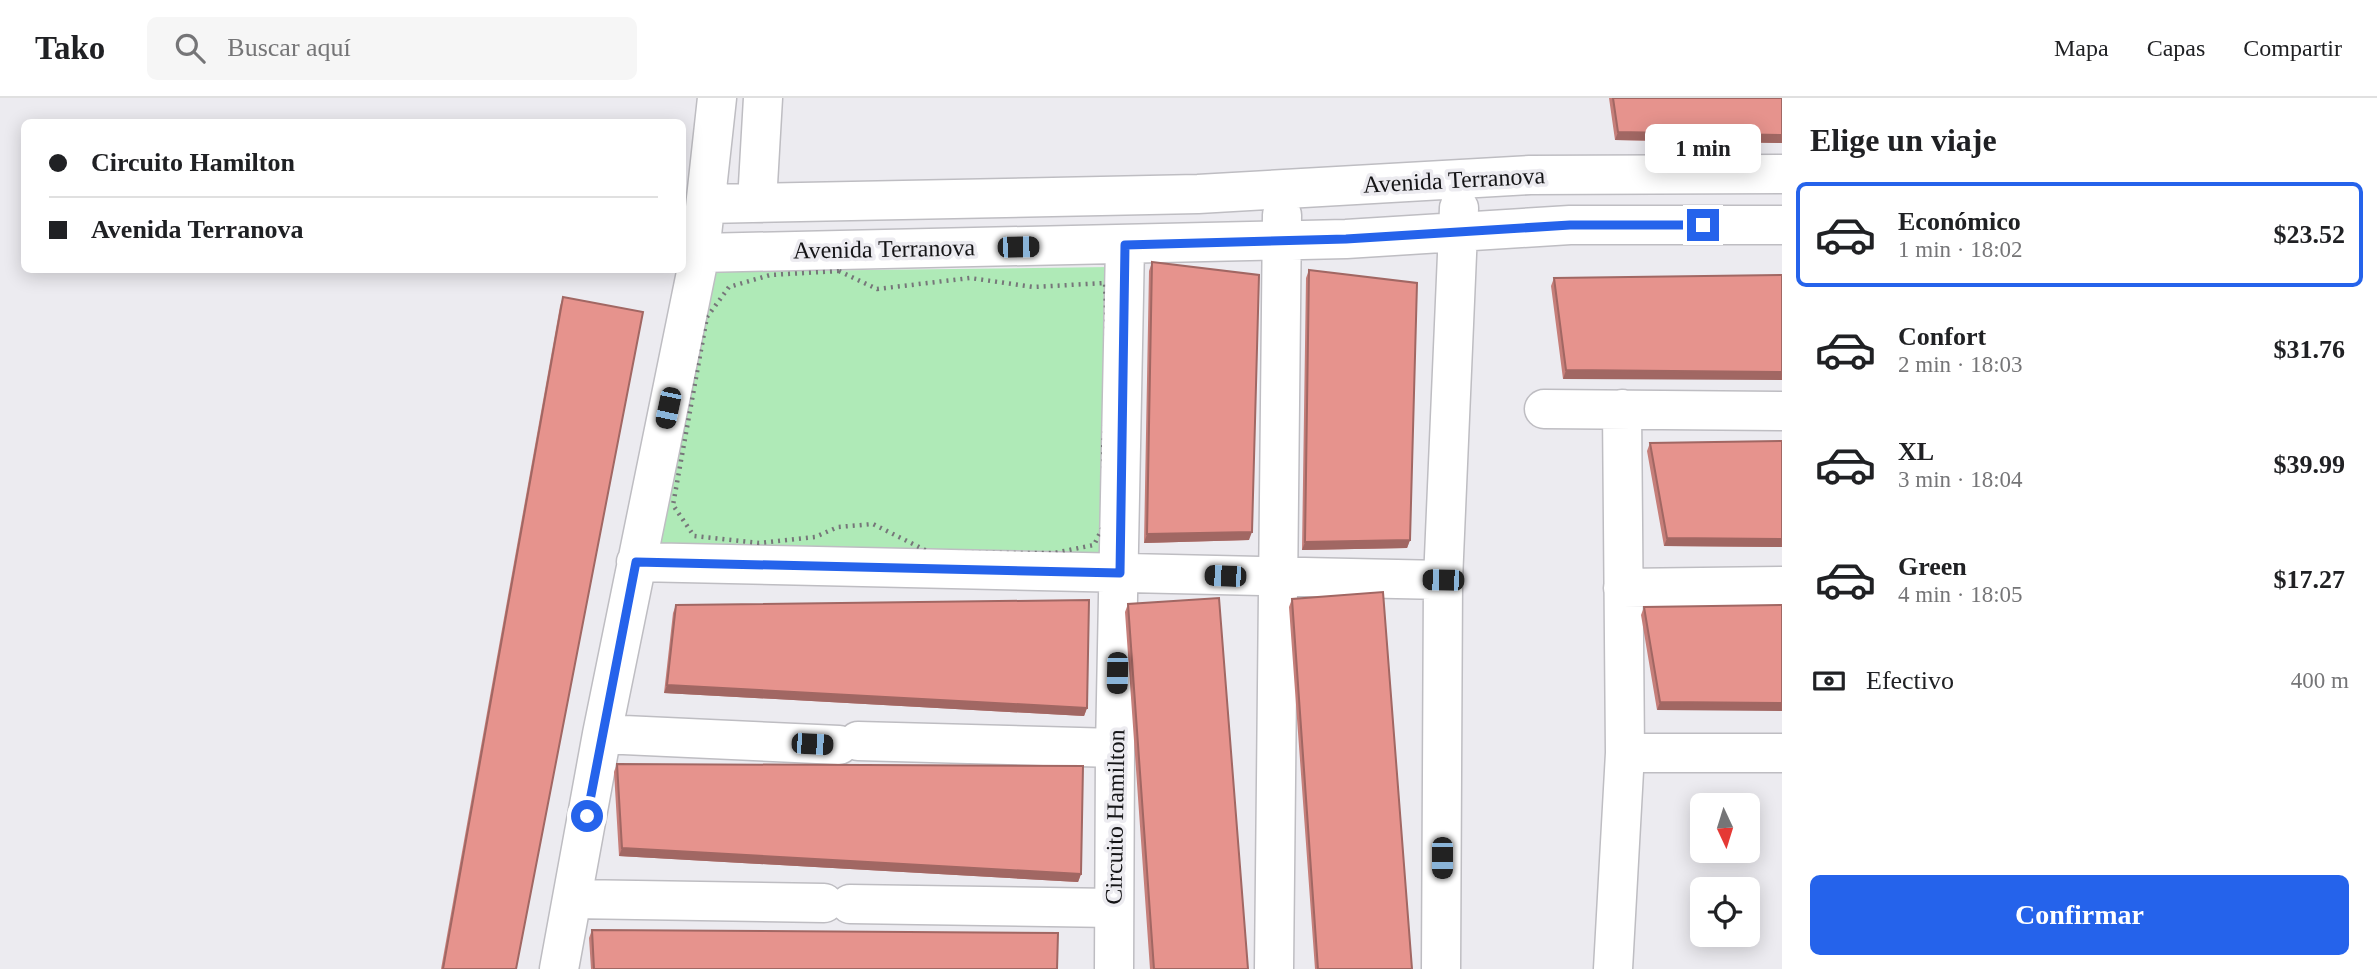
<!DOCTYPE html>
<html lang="es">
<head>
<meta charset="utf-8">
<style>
	body { margin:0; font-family:"Times New Roman",serif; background:#f6f6f6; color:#202124; height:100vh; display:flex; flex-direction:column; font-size:26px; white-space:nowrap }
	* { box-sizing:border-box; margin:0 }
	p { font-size:23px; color:#757577 }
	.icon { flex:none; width:38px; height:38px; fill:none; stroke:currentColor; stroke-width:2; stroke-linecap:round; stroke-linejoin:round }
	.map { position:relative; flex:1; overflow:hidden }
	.side { display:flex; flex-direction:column; background:#fff; width:595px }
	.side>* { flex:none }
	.hud { position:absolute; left:21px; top:21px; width:665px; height:154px; border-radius:10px; box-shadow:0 4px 18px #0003; display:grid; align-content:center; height:154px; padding:0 28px; background:#fff }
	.needle { width:46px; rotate:176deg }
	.fabs { position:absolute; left:1690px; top:695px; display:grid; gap:14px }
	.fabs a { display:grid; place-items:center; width:70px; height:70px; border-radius:10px; background:#fff; box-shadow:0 4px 18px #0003; font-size:35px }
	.end { position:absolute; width:32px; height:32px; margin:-16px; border:9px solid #2563eb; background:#fff; box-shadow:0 0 0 4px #fff }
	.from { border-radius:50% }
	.bubble { position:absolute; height:49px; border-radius:10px; background:#fff; box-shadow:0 4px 18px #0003; font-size:23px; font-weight:800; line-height:49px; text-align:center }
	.car { position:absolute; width:21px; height:42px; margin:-21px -10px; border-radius:9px; box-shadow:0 0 5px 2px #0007; background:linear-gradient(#222 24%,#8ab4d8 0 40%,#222 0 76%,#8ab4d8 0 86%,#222 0) }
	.hud b { display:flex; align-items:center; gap:24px; height:66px; font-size:26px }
	.hud b+b { border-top:2px solid #e0e0e0 }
	.hud i { width:18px; height:18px; background:#202124 }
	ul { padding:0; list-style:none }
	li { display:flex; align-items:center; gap:21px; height:105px; margin:0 14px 10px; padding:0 14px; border:4px solid transparent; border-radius:10px }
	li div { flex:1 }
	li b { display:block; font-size:26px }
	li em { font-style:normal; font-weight:800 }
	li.on { border-color:#2563eb }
	li>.icon { width:63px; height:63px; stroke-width:1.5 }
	h2 { padding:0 28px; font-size:32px; line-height:84px }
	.pay { display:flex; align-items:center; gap:18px; height:77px; padding:0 28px; font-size:26px }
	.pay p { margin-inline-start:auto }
	.cta { display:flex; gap:14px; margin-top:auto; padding:14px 28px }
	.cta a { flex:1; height:80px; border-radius:10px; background:#2563eb; color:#fff; font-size:28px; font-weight:800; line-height:80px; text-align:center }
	header { display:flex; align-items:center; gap:42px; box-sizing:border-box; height:98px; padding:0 35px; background:#fff; border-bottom:2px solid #e0e0e0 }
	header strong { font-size:33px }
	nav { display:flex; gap:38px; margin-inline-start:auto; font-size:24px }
	.search { width:490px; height:63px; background:#f6f6f6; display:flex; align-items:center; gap:18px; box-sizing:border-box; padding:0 24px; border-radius:10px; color:#757577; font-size:26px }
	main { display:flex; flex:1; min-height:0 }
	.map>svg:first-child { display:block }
	.green { fill:#afeab7 }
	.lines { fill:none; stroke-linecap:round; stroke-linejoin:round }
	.minor-casing { stroke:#bebdc2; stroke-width:41 }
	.path { stroke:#767679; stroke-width:4.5; stroke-dasharray:2 5; stroke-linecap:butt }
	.minor { stroke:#fff; stroke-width:38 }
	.wall { fill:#c67e79 }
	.shaded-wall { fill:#a16763 }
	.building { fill:#e6938d; stroke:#a16763; stroke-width:2 }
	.route { stroke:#2563eb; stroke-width:9 }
	.labels { text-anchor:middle; stroke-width:7; stroke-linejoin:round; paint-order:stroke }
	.street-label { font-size:24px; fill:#141416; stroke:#ecebf0 }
</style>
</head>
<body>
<header>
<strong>Tako</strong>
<div class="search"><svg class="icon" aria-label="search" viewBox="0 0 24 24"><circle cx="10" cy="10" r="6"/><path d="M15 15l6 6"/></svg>Buscar aquí</div>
<nav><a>Mapa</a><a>Capas</a><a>Compartir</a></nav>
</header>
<main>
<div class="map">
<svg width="1782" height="871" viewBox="0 0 1782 871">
	<rect width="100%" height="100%" fill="#ecebf0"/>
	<path class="green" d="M1110 169 1107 465 650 458 710 174Z"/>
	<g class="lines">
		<defs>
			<path id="minor" d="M757 104 763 0
				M706 106 1198 96 1530 77 1782 76
				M700 155 1346 141 1570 127H1782
				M1544 311 1782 313
				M636 464 1443 482
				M1623 490 1782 488
				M602 636 839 647
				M858 643 1115 650
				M1625 655H1782
				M573 801 824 805
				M850 806 1113 810
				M559 871 602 636 700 155 717 0
				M1114 871 1115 650 1125 147
				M1274 871 1282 117
				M1441 871 1443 482 1459 110
				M1613 871 1625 655 1622 311"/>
		</defs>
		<use href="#minor" class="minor-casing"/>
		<path class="path" d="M839 173 877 191 970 180 1033 189 1105 185 1109 286 1103 351 1107 421 1094 447 1054 455H931L873 426 838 429 815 439 759 445 694 438 673 407 707 219 729 189 770 177Z"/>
		<use href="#minor" class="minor"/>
	</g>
	<path class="wall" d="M1609 0H1782V45L1615 42Z
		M1152 164 1249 442 1144 445 1149 173Z
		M1309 172 1410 442 1407 450 1302 452 1306 180Z
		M1782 177 1563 281 1551 188 1554 180Z
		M563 199 516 871H441L560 208Z
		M1782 343V449L1664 448 1647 353 1650 345Z
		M1292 501 1412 871H1315L1289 509Z
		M1128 506 1248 871H1150L1125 514Z
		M676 507 1087 610 1084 618 664 595 673 515Z
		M1782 507 1657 612 1641 517 1644 509Z
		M617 666 1081 776 1078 784 619 758 614 674Z
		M592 832 1057 871H591L589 840Z"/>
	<path class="shaded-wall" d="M1618 34 1782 37V45L1615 42Z
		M1566 272 1782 274V282L1563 281Z
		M1252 434 1249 442 1144 445 1147 436Z
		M1667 440 1782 441V449L1664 448Z
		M1410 442 1407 450 1302 452 1305 444Z
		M667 587 1087 610 1084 618 664 595Z
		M1660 604 1782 605V613L1657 612Z
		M622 750 1081 776 1078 784 619 758Z"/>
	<path class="building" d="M1613 0H1782V37L1618 34Z
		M1152 164 1259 177 1252 434 1147 436Z
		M1309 172 1417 185 1410 442 1305 444Z
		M1782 177V274L1566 272 1554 180Z
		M563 199 643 214 516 871H443Z
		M1782 343V441L1667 440 1650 345Z
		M1383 494 1412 871H1318L1292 501Z
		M1219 500 1248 871H1154L1128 506Z
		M1089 502 1087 610 667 587 676 507Z
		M1782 507V605L1660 604 1644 509Z
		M617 666 1083 668 1081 776 622 750Z
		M592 832 1058 835 1057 871H594Z"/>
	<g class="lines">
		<path class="route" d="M587 718 636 464 1120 475 1125 147 1346 141 1570 127H1703"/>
	</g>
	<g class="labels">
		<g class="street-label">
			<text transform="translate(1454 82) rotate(-3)" y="8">Avenida Terranova</text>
			<text transform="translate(884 151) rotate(-1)" y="8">Avenida Terranova</text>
			<text transform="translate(1115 719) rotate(-89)" y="8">Circuito Hamilton</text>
		</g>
	</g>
</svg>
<div class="fabs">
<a><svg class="needle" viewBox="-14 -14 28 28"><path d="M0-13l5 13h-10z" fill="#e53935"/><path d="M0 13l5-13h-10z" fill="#757577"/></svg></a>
<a><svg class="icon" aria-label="locate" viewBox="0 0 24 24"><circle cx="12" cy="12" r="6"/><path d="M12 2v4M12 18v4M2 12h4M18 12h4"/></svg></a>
</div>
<i class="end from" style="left:587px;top:718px"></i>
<i class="end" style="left:1703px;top:127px"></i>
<div class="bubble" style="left:1645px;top:26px;width:116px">1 min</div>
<i class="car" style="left:1018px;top:149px;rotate:89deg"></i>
<i class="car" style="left:668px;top:310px;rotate:192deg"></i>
<i class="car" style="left:1225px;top:478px;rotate:272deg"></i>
<i class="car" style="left:1443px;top:482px;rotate:271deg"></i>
<i class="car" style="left:1117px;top:575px;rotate:181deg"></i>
<i class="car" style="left:812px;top:646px;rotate:93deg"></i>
<i class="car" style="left:1442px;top:760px;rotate:180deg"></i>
<div class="hud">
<b><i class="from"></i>Circuito Hamilton</b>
<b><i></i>Avenida Terranova</b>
</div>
</div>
<section class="side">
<h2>Elige un viaje</h2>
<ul>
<li class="on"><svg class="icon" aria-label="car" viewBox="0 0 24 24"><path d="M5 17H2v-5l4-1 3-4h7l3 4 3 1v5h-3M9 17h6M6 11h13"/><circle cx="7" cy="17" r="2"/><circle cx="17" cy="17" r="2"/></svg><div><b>Económico</b><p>1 min · 18:02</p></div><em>$23.52</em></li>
<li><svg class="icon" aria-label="car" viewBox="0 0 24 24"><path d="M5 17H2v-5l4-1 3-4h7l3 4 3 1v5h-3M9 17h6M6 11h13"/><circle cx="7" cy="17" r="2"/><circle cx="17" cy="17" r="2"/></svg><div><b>Confort</b><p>2 min · 18:03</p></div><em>$31.76</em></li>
<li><svg class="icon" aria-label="car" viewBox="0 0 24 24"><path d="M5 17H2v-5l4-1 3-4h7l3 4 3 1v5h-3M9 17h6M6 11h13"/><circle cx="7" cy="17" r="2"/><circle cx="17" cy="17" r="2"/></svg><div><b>XL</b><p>3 min · 18:04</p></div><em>$39.99</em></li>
<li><svg class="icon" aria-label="car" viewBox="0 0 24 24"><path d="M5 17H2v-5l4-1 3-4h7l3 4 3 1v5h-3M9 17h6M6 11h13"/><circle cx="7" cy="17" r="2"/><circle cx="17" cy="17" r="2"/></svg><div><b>Green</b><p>4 min · 18:05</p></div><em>$17.27</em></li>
</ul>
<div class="pay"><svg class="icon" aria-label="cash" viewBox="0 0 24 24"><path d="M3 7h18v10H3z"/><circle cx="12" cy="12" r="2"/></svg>Efectivo<p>400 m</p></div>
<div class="cta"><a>Confirmar</a></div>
</section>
</main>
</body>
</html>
